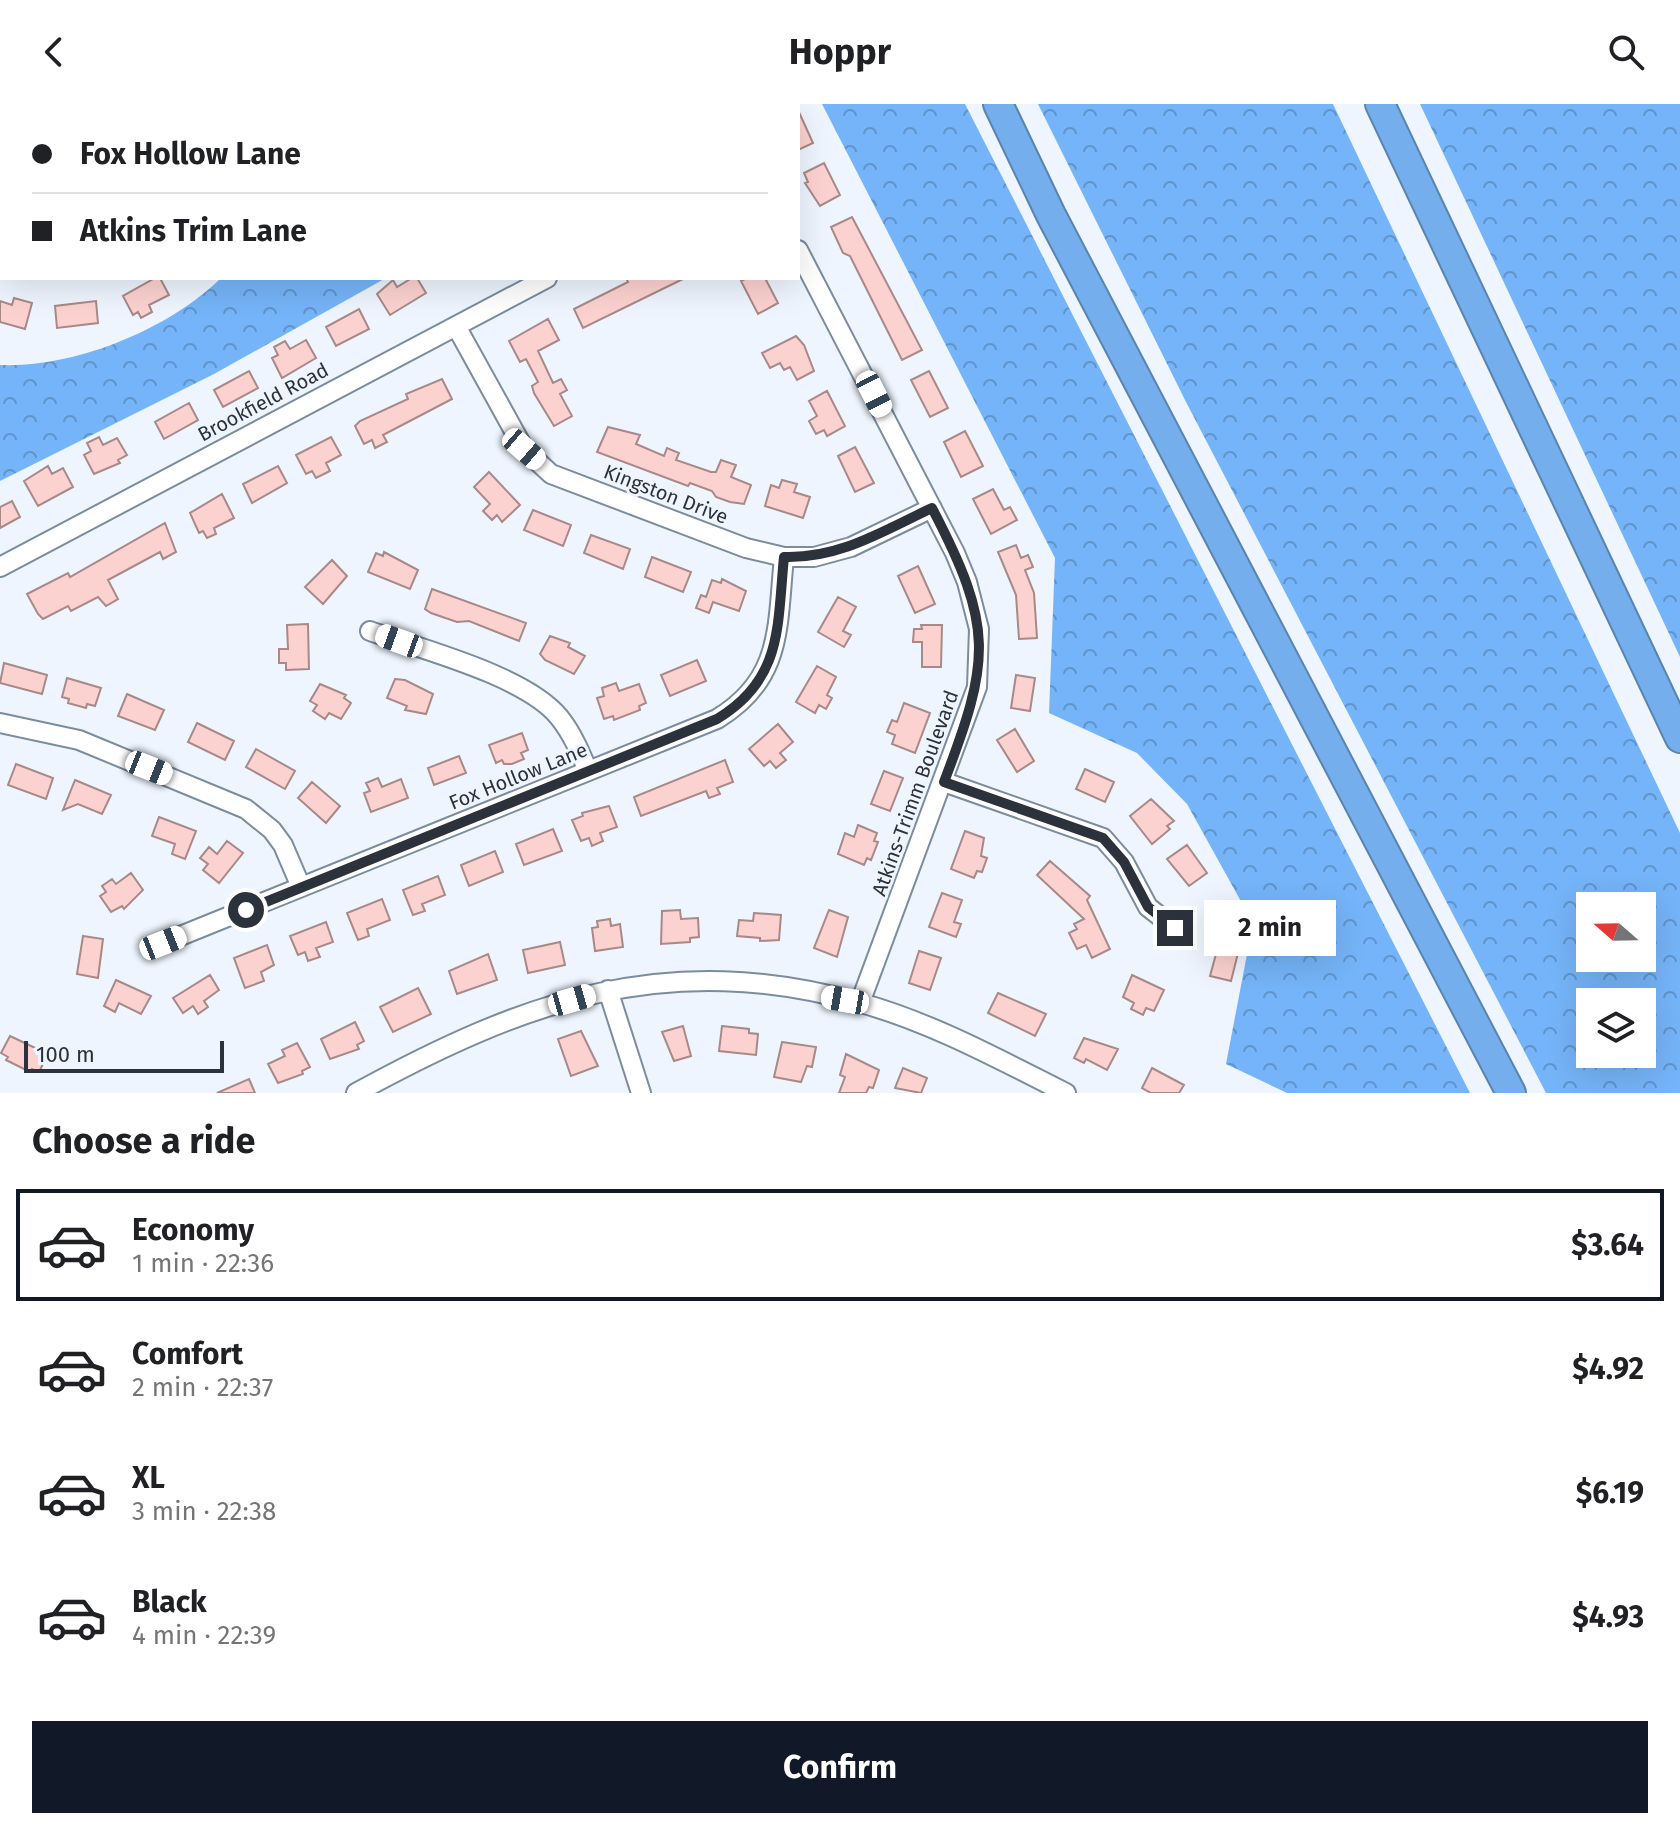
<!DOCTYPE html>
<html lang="en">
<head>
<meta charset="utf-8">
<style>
	body { margin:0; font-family:"Fira Sans",sans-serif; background:#f2f2f2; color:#202124; height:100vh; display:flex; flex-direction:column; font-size:30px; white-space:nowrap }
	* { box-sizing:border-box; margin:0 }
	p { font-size:26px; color:#757577 }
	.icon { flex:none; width:44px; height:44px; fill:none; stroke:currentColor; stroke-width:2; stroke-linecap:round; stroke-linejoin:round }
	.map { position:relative; height:989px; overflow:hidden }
	.details { display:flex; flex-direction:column; background:#fff; flex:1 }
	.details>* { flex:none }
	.banner { position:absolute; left:0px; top:0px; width:800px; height:176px; box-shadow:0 8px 32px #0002; display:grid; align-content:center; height:176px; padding:0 32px; background:#fff }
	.needle { width:52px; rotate:290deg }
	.tools { position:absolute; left:1576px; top:788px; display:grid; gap:16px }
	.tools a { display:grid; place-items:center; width:80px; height:80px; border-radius:0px; background:#fff; box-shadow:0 8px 32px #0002; font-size:40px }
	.scale { position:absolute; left:24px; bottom:20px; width:200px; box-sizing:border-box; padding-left:8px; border:4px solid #2b323b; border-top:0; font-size:22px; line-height:28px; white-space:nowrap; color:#2b323b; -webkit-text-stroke:6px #eef5fe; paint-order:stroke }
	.end { position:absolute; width:36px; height:36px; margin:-18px; border:10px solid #2b323b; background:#fff; box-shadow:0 0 0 4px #fff }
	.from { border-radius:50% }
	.bubble { position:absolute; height:56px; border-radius:0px; background:#fff; box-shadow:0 8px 32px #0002; font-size:26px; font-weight:700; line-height:56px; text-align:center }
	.car { position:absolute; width:24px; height:48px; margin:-24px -12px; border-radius:10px; box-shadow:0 0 6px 2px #0007; background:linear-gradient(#fff 24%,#345 0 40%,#fff 0 76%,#345 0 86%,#fff 0) }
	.banner b { display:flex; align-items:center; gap:28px; height:76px; font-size:30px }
	.banner b+b { border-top:2px solid #e0e0e0 }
	.banner i { width:20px; height:20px; background:#202124 }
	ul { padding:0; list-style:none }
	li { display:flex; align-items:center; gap:24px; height:112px; margin:0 16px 12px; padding:0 16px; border:4px solid transparent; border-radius:0px }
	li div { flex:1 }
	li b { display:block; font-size:30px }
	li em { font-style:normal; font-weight:700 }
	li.selected { border-color:#111827 }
	li>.icon { width:72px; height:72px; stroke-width:1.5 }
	h2 { padding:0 32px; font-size:36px; line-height:96px }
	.button { display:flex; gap:16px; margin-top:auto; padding:16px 32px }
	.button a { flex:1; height:92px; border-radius:0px; background:#111827; color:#fff; font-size:32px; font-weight:700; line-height:92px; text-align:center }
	header { display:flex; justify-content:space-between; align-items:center; height:104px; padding:0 32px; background:#fff; font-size:36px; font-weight:700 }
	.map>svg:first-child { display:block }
	.forest { fill:url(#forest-crowns); fill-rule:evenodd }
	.building { fill:#fcd2d0; stroke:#a78987; stroke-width:2 }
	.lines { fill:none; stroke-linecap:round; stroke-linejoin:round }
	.minor-casing { stroke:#7a8c9f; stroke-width:22 }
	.highway-casing { stroke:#5a83ae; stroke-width:32 }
	.minor { stroke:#fff; stroke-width:18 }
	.highway { stroke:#74aeec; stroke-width:28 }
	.route { stroke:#2b323b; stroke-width:10 }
	.labels { text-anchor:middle; stroke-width:6; stroke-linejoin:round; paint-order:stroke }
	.street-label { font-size:20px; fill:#2b323b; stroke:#eef5fe }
</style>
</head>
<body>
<header><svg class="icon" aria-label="back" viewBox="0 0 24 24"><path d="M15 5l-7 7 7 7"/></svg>Hoppr<svg class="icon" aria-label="search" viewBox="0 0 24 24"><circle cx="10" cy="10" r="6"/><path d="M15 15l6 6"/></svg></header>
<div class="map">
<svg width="1680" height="989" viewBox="0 0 1680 989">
	<defs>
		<pattern id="forest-crowns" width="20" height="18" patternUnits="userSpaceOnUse" patternTransform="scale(2)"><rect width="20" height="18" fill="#75b4f8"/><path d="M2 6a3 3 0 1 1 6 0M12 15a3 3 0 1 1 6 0" fill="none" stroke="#6093ca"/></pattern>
	</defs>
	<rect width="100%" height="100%" fill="#eef5fe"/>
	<path class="forest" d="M380 0H594L595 2H379Z
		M822 0H965L1470 989H1287L1226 960 1253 819 1187 700 1137 649 1049 609 1055 454Z
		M1038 0H1333L1680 729V989H1546L1186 298ZM1590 802H1642V854H1590ZM1590 898H1642V950H1590Z
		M1420 0H1680V553Z
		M221 174H386L214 270 0 377V261C74 264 168 226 221 174Z"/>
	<path class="building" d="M798 6 813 39 798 46Z
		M824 59 840 91 820 102 805 79 808 78 804 69Z
		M852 113 922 246 902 256 850 152 843 149 831 123Z
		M155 174H160L169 191 149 201 152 208 141 214 138 208 133 211 123 192Z
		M412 174H417L426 189 390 211 377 190 393 176 397 183Z
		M626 174H685L583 224 574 205 628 178Z
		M747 174H765L778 199 758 210 741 177Z
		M14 194 32 199 25 225 0 218V197L12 201Z
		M96 197 98 219 57 224 55 202Z
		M359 205 369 225 336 242 326 223Z
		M548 215 559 236 538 247 553 279 561 275 567 286 560 290 572 312 554 322 534 289 532 282 538 278 526 255 520 258 509 237Z
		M796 232 804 241 814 267 797 276 790 263 784 266 780 259 770 264 762 249Z
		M306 236 316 254 282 274 272 254 278 251 274 243 285 237 290 245Z
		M249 267 258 284 223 303 214 286Z
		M929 267 948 304 930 313 911 276Z
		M442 275 452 295 383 331 387 338 375 344 372 336 364 340 355 322 360 317 408 295 406 290Z
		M827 287 845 322 827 332 824 326 816 330 809 317 817 312 809 297Z
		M189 299 198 316 164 335 155 318Z
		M608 323 640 331 636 340 664 352 667 344 679 349 676 356 711 368H716L721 356 736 361 731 373 751 381 744 400 730 398 716 393 712 387 690 379 688 382 597 348Z
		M965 327 983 362 961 373 944 338Z
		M99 333 103 341 117 334 127 351 118 356 120 359 94 370 84 351 91 347 87 339Z
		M331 333 341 351 326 359 330 367 316 374 312 367 306 370 296 351Z
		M855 343 874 379 855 388 838 352Z
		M48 362 52 370 63 364 73 383 38 402 24 377Z
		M278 362 287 379 252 399 243 380Z
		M489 368 520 401 502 418 497 411 492 416 483 407 490 400 474 383Z
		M782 376 797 380 794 388 810 393 803 414 765 402 771 381 779 384Z
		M993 385 1004 406 1010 403 1017 416 991 430 973 395Z
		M222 390 234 414 214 424 216 430 207 434 203 427 199 429 190 409Z
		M12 397 20 413 0 424V403Z
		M533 406 571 421 563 442 524 426Z
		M165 419 176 448 163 455 160 448 108 476 118 495 106 502 98 493 71 507 68 502 43 515 38 510 27 490 68 469 70 473Z
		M591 431 630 445 623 465 584 449Z
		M1016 441 1021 454 1028 451 1033 463 1025 466 1034 489 1037 534 1019 535 1016 491 998 448Z
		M384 448 418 466 410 485 368 468 376 449 383 452Z
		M652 453 691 468 683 488 645 473Z
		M332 456 347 472 323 500 305 483Z
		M918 462 935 500 915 509 898 472Z
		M722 475 746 487 739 507 713 498 709 509 696 504 701 491 706 493 712 476 721 479Z
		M432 485 526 519 519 537 469 517 457 518 431 509 425 505Z
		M838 493 856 503 843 527 851 531 844 543 818 528Z
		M308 520 309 565 286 566V559H279V545H288L287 521Z
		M921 521H942L941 563H922V538H913L914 525H922Z
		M550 532 570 539 568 543 585 552 574 570 545 556 540 550Z
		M697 556 706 577 670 592 661 571Z
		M4 559 47 571 42 590 0 579Z
		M817 562 836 573 827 591 832 594 826 605 819 601 815 609 796 598Z
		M1016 571 1035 574 1030 607 1011 604Z
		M67 574 101 584 95 602 87 600 86 604 68 599 69 595 62 593Z
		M395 575 405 576 433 590 426 610 405 606 407 602 387 594Z
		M616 579 619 587 639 580 646 599 639 602 640 606 614 616 613 612 604 615 597 594 604 592 602 584Z
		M320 580 346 591 344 594 351 599 341 615 329 609 325 615 313 607 317 601 310 597Z
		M127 590 164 606 155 626 118 612Z
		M904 599 930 609 915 649 892 640 895 631 887 628 892 616 897 618Z
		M197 619 234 637 225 656 188 638Z
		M778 620 793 638 780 649 786 656 776 664 770 657 764 662 749 645Z
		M1015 625 1034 657 1017 668 997 636Z
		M522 629 528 646 521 649 524 655 512 660H504L502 656 496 659 489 641Z
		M256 645 295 667 285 685 246 663Z
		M459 652 466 669 434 681 428 664Z
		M725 656 733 678 717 684 720 690 709 694 706 687 641 712 634 693Z
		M16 660 53 674 46 695 8 681Z
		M1085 665 1114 678 1105 698 1076 685Z
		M884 667 903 674 890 707 871 700Z
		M378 674 382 683 401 675 408 694 371 708 364 689 370 687 366 679Z
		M75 676 111 691 102 710 78 700 63 706Z
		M312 678 340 702 326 719 298 694Z
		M1151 695 1174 717 1167 722 1170 725 1152 740 1130 712Z
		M609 702 617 723 600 729 603 737 592 742 589 734 581 737 572 716 583 712 582 709Z
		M159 713 196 727 185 755 172 750 175 740 152 732Z
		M858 721 877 729 874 737 878 738 871 756 867 754 864 761 838 750 845 729 854 733Z
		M553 725 562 747 524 761 516 740Z
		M965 727 984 734 981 752 987 754 982 768 977 767 974 774 951 765Z
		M227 737 243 749 219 779 203 766 208 760 200 754 209 743 217 750Z
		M1187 741 1207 769 1189 782 1167 755Z
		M495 747 503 768 469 782 461 761Z
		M1050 757 1090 792 1087 796 1110 845 1092 854 1086 841 1077 845 1069 829 1077 825 1074 820 1084 815 1037 771Z
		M131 769 143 786 124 805 122 802 111 808 100 792 106 788 102 782 112 775 116 780Z
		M438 772 445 791 422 800 425 807 413 811 403 786Z
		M942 789 962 796 954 818 961 820 956 833 929 823Z
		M382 795 390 816 367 825 369 832 358 836 347 809Z
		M680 806 681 815 698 814 699 833 690 834V838L661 840 662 807Z
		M829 806 848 813 837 853 814 844Z
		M754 809 781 811 779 836 760 837V834L737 832 739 816 753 817Z
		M610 815 611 822 620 820 623 843 595 847 592 824 598 823 597 817Z
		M326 818 333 838 316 844 320 853 308 857 305 848 298 851 290 832Z
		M83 832 103 835 98 874 77 870Z
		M1221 832 1241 837 1231 877 1210 872Z
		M560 838 565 861 528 869 523 846Z
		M267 841 274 861 261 868 264 877 245 884 234 854Z
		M919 847 941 854 930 886 909 879Z
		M488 850 497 876 457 890 449 867Z
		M210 871 219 886 204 897 208 903 198 910 193 902 183 909 173 894Z
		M1132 871 1164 886 1154 907 1146 904 1143 911 1131 905 1134 899 1123 893Z
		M116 876 151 892 141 910 119 899 115 908 104 902Z
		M418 884 431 910 393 928 380 903Z
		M998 889 1046 910 1035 932 988 909Z
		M355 918 364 937 357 941 359 945 330 955 321 935Z
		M683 922 691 952 674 957 662 928Z
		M722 922 749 925V929L758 930 756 951 719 947Z
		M581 927 598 962 571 972 558 935Z
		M10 932 48 950 39 968 32 965 30 968 6 956 8 953 1 949Z
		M1084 934 1118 945 1107 966 1086 955 1084 959 1074 954Z
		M782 938 816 943 812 963 807 962 801 978 774 973Z
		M297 939 310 963 302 967 303 970 278 979 268 960 285 952 282 946Z
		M846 950 879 966 873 984 869 983 866 989H839L845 973 840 971Z
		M903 964 927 974 921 989 895 984Z
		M1152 964 1184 981 1179 989H1151L1142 984Z
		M249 975 255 989H217Z"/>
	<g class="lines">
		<defs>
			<path id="minor" d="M152 0 155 2
				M717 0 718 2
				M253 2 255 0
				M0 141H2
				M798 146 955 449 967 478 979 525 977 583 860 899
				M456 222 524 345 551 370 746 444 784 453H814L851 443 932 404
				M0 463 547 174
				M370 527C421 545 526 572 559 613 572 629 580 648 588 667
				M0 619 79 636 246 705 272 726 283 741 301 783
				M944 678 1103 734 1124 758 1148 803 1175 824
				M163 839 717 615C783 575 777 523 784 453
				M608 886 641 989
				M356 989C526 896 667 845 861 899 933 919 1000 956 1066 989"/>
			<path id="highway" d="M998 0 1051 111 1511 989
				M1380 0 1680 634"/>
		</defs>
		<use href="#minor" class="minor-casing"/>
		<use href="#highway" class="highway-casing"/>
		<use href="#minor" class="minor"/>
		<use href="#highway" class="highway"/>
	</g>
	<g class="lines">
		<path class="route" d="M246 806 717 615C783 575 777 523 784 453 839 455 883 427 932 404 994 523 991 555 944 678L1103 734 1124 758 1148 803 1175 824"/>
	</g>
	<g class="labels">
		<g class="street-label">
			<text transform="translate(263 298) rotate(-28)" y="7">Brookfield Road</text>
			<text transform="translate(666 390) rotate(21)" y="7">Kingston Drive</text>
			<text transform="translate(518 672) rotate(-22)" y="7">Fox Hollow Lane</text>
			<text transform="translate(915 689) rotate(-70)" y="7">Atkins-Trimm Boulevard</text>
		</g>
	</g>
</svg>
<div class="tools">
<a><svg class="needle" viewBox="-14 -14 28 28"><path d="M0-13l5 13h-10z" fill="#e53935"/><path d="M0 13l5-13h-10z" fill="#757577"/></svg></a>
<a><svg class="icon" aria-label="layers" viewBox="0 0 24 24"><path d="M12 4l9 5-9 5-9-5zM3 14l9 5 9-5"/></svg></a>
</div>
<div class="scale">100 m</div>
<i class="end from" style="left:246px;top:806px"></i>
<i class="end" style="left:1175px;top:824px"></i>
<div class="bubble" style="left:1204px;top:796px;width:132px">2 min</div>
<i class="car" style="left:874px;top:290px;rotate:153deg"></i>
<i class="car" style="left:524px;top:345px;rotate:131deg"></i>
<i class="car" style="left:399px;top:537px;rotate:290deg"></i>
<i class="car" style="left:149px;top:664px;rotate:112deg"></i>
<i class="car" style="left:163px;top:839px;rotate:68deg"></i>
<i class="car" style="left:572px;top:896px;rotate:74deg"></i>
<i class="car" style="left:845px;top:896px;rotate:280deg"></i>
<div class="banner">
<b><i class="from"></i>Fox Hollow Lane</b>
<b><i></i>Atkins Trim Lane</b>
</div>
</div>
<section class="details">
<h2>Choose a ride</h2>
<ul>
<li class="selected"><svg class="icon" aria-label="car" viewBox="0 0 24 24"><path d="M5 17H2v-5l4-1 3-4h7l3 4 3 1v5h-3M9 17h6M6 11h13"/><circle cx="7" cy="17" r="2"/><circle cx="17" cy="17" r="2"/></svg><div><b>Economy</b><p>1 min · 22:36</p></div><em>$3.64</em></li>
<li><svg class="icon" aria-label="car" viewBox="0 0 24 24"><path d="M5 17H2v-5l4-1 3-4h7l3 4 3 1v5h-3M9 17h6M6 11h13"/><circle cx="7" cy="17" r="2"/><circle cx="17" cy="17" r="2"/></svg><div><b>Comfort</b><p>2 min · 22:37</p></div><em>$4.92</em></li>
<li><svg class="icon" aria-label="car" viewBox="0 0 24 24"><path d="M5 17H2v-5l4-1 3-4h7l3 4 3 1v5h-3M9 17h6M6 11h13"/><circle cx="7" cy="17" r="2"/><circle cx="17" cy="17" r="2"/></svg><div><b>XL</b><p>3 min · 22:38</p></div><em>$6.19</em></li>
<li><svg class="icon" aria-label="car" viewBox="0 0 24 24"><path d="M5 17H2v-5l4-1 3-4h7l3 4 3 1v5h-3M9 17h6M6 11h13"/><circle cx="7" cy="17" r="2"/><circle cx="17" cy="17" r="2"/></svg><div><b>Black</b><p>4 min · 22:39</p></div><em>$4.93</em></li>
</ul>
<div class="button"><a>Confirm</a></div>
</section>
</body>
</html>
